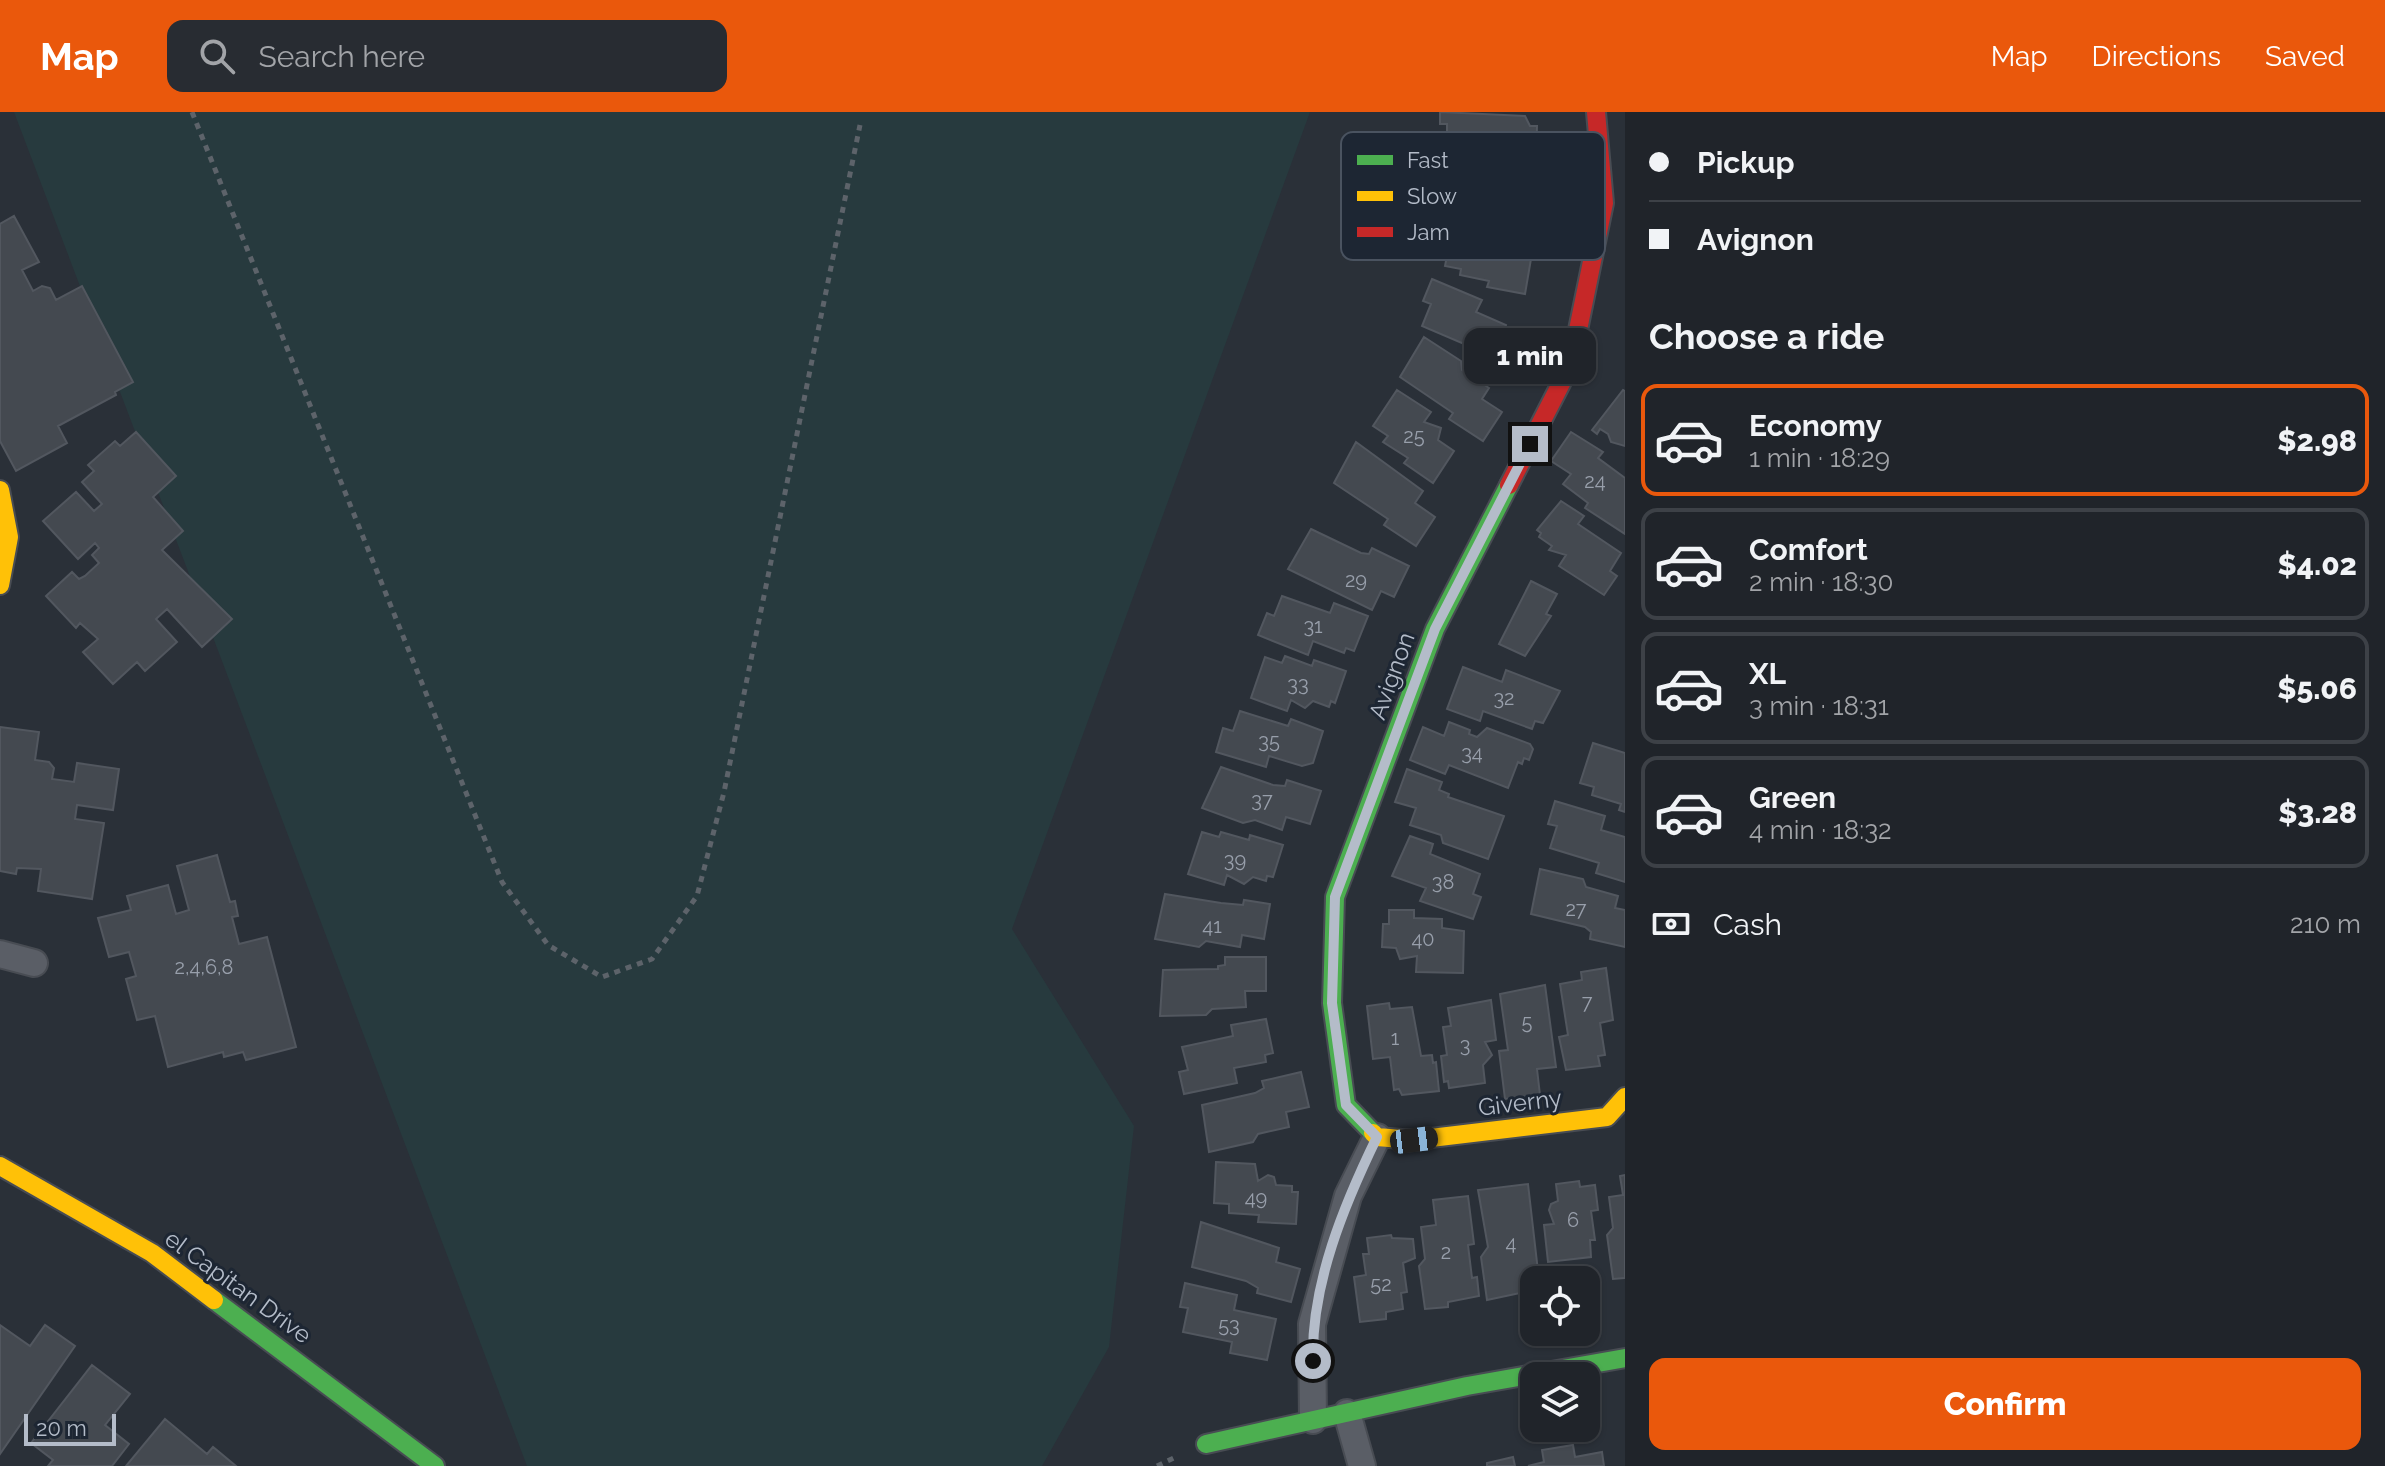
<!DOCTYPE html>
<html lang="en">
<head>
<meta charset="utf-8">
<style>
	body { margin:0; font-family:Raleway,sans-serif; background:#282c32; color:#f1f3f6; height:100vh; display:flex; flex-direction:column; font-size:30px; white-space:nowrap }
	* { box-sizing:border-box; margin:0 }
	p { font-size:26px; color:#a2a4a8 }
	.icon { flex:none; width:44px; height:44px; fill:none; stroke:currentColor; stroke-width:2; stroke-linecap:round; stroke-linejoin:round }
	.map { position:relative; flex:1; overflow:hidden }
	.sheet { display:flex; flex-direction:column; background:#20242a; width:760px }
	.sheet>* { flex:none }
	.hud { display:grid; align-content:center; height:176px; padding:0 24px; background:#20242a }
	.fabs { position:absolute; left:1520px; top:1154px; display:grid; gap:16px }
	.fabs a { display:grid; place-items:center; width:80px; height:80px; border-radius:16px; background:#20242a; box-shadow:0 2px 6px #0004,0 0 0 2px #3d4147; font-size:40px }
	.scale { position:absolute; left:24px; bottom:20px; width:92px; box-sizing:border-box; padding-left:8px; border:4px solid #b4bcc9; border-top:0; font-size:22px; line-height:28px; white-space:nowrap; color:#b4bcc9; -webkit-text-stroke:6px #1d2633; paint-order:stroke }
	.end { position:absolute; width:36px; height:36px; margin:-18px; border:10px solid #b4bcc9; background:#111; box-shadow:0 0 0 4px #111 }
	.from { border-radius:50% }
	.bubble { position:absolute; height:56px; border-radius:16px; background:#20242a; box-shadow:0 2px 6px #0004,0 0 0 2px #3d4147; font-size:26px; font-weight:800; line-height:56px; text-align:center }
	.car { position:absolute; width:24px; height:48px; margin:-24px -12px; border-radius:10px; box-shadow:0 0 6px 2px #0007; background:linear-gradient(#222 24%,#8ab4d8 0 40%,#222 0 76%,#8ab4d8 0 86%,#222 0) }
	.hud b { display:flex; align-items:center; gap:28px; height:76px; font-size:30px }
	.hud b+b { border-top:2px solid #3d4147 }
	.hud i { width:20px; height:20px; background:#f1f3f6 }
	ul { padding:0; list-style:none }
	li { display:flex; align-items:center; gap:24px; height:112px; margin:0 16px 12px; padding:0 8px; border:4px solid #3d4147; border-radius:16px }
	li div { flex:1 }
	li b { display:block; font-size:30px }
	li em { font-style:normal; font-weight:800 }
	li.selected { border-color:#ea580c }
	li>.icon { width:72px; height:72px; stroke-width:1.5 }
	h2 { padding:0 24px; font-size:36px; line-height:96px }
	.pay { display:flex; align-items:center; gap:20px; height:88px; padding:0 24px; font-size:30px }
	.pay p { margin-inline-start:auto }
	.action { display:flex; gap:16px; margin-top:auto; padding:16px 24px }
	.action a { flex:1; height:92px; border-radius:16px; background:#ea580c; color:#fff; font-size:32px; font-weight:800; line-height:92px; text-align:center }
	header { display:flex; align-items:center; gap:48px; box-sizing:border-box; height:112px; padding:0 40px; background:#ea580c; color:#fff }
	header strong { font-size:38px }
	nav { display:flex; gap:44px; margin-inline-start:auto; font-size:28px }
	.search { width:560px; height:72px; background:#282c32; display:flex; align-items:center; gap:20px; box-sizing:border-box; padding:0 28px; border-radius:16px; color:#a2a4a8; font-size:30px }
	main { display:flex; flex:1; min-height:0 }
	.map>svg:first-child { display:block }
	.green { fill:#273a3e }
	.building { fill:#444950; stroke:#52575f; stroke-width:2 }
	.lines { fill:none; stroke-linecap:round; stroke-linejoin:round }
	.street-casing { stroke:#484c53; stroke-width:30 }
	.fast-casing { stroke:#484c53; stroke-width:22 }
	.slow-casing { stroke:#484c53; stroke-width:22 }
	.jam-casing { stroke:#484c53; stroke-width:22 }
	.path { stroke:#5d636a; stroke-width:5; stroke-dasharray:6 6; stroke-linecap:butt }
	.street { stroke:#5a5e66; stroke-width:26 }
	.fast { stroke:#4caf50; stroke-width:18 }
	.slow { stroke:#ffc107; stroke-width:18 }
	.jam { stroke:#c62828; stroke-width:18 }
	.route { stroke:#b4bcc9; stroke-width:10 }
	.labels { text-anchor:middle; stroke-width:6; stroke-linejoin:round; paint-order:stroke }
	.number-label { font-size:20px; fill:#989fab }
	.street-label { font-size:24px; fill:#b4bcc9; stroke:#1d2633 }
	.key { fill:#1d2633; stroke:#4a5360; stroke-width:2 }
	.key-label { font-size:22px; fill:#b4bcc9 }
</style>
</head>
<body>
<header>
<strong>Map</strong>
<div class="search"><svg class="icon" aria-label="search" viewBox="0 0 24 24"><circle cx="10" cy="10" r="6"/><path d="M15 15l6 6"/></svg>Search here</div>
<nav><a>Map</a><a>Directions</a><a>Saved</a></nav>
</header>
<main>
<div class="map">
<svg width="1625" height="1354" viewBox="0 0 1625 1354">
	<rect width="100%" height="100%" fill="#2a3038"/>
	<path class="green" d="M14 0H1310L1012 817 1134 1014 1109 1235 1042 1354H527Z"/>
	<path class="building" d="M1440 0 1525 4 1530 14H1537L1536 48 1497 47 1498 38 1447 36V12H1440Z
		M14 104 39 150 22 158 33 179 42 174 50 176 56 188 82 174 133 270 115 280 116 283 58 314 67 331 16 359 0 329V112Z
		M1453 112 1497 119 1495 131 1507 130 1509 141 1531 147 1525 182 1487 175 1489 169 1460 163 1461 157 1445 154Z
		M1432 167 1482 188 1476 200 1506 213 1505 217 1515 221 1500 256 1466 242 1469 234 1422 214 1431 192 1423 189Z
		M1424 225 1461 249 1462 258 1489 276 1482 287 1502 300 1483 329 1449 307 1453 301 1400 265Z
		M1397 278 1431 300 1424 310 1441 316 1438 328 1454 339 1433 371 1404 351 1408 346 1383 330 1388 324 1373 314Z
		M1623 278 1625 279V334L1611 330 1608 322 1600 317 1597 322 1592 318Z
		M136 320 176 364 153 385 183 419 162 438 232 507 202 535 167 497 156 507 177 530 145 559 137 550 113 572 83 540 98 527 80 511 76 516 46 484 72 460 79 467 85 464 99 451 92 443 99 436 95 431 78 447 43 409 76 380 94 399 102 392 82 370 94 359 88 353 115 329 120 334Z
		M1571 320 1603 340 1598 346 1625 366V422L1585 396 1588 391 1563 372 1571 362 1551 349Z
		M1356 330 1423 379 1415 391 1435 405 1416 434 1384 413 1388 407 1334 371Z
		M1561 389 1584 404 1578 412 1621 441 1610 459 1617 464 1604 483 1559 454 1566 443 1549 438 1552 434 1539 425 1541 421 1537 418Z
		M1311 417 1361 441 1369 442 1372 436 1409 454 1394 485 1381 479 1372 498 1288 457Z
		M1531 469 1557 482 1546 502 1551 504 1525 544 1499 532Z
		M1282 484 1330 501 1334 491 1368 504 1354 539 1346 536 1344 541 1313 529 1308 543 1258 523 1267 501 1274 504Z
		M1285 544 1312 554 1314 548 1346 559 1335 591 1331 589 1329 595 1313 589 1305 596 1291 588 1287 599 1251 586 1265 545 1282 551Z
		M1463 555 1502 570 1506 558 1560 579 1543 611 1535 609 1532 617 1483 599 1480 609 1447 597Z
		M1240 599 1288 614 1291 607 1323 619 1313 651 1302 654 1269 644 1266 655 1216 640 1223 616 1233 619Z
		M1449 610 1470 618 1469 622 1477 625 1487 616 1530 632 1533 637 1529 648 1524 646 1522 652 1518 650 1508 676 1449 653 1445 662 1410 648 1423 615 1444 624Z
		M0 615 39 620 35 648 49 650 54 656 52 667 74 670 77 651 119 657 113 698 77 693 75 707 104 711 92 787 38 779 41 757 17 756 16 762 0 759Z
		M1593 631 1625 641V700L1619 698 1621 692 1592 683 1594 675 1580 671Z
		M1221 655 1273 673 1285 674 1287 668 1321 679 1310 712 1286 705 1282 718 1255 708 1243 711 1202 696Z
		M1407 657 1442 670 1439 678 1449 682 1448 685 1504 704 1488 747 1443 731 1441 723 1410 713 1416 696 1395 690Z
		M1555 689 1605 704 1601 718 1625 725V770L1596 761 1599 751 1550 736 1557 714 1548 712Z
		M1202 720 1219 725 1221 720 1249 728 1250 723 1283 733 1273 765 1267 764 1266 769 1253 765 1244 772 1227 763 1224 773 1188 762Z
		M1410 724 1433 732 1430 742 1480 762 1473 782 1481 785 1473 807 1420 789 1426 776 1392 764Z
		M217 743 230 790 235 789 238 804 232 805 239 832 267 825 296 935 246 948 243 940 224 945 223 940 168 955 155 904 137 908 126 867 136 864 129 840 109 845 98 806 131 798 127 784 168 773 176 802 189 798 177 754Z
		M1540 757 1583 767 1586 775 1618 784 1615 796 1625 798V835L1590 827 1591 820 1585 815 1531 802Z
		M1165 782 1221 791 1243 793 1244 788 1270 792 1264 827 1242 823 1240 835 1206 829 1199 835 1155 827Z
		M1389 798H1414V806L1442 807V816L1464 819 1463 861 1416 860 1417 844 1400 847 1396 836 1382 835 1383 812H1389Z
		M1225 845H1266V879H1245L1246 895 1212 897 1206 903 1160 904 1163 858 1218 857V854L1225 853Z
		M1606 856 1613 908 1600 911 1605 943 1598 944 1600 954 1566 958 1559 925 1568 923 1560 872 1582 868 1581 860Z
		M1545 873 1556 955 1537 957 1540 983 1505 987 1499 939 1508 938 1500 882Z
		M1491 888 1496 928 1485 930 1492 943 1483 953 1485 971 1449 976 1448 969 1444 970 1441 944 1447 943 1443 915 1451 914 1448 896Z
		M1389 891 1390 897 1412 895 1421 944 1432 943 1433 951 1436 950 1439 979 1402 983 1399 977 1394 978 1390 945 1373 947 1367 894Z
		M1266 907 1273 941 1265 943 1266 950 1234 956 1237 971 1184 982 1179 960 1188 958 1182 935 1233 924 1231 913Z
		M1301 960 1309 995 1286 1000 1289 1015 1258 1022 1253 1030 1209 1040 1202 993 1255 981 1264 976 1262 969Z
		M1216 1050 1255 1052 1258 1069 1268 1063 1274 1065 1276 1073 1292 1074V1080H1298L1296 1112 1258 1110 1259 1103 1229 1101V1092L1214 1091Z
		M1625 1063V1166L1613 1167 1607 1123 1613 1116 1609 1085 1623 1083 1620 1064Z
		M1579 1069 1580 1075 1595 1073 1598 1098 1591 1099 1595 1128H1590L1591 1145 1548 1150 1544 1113 1554 1112 1549 1098 1551 1092 1558 1089 1556 1072Z
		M1528 1072 1539 1168H1534V1178L1487 1188 1481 1145 1488 1135 1478 1078Z
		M1468 1084 1474 1132 1468 1133 1472 1166 1477 1165 1479 1184 1448 1190V1195L1425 1197 1419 1154 1425 1147 1421 1115 1436 1113 1433 1088Z
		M1201 1110 1279 1136 1276 1150 1300 1157 1291 1190 1257 1181 1258 1176 1246 1169 1192 1155Z
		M1391 1123 1392 1126 1413 1127 1415 1146 1403 1151 1407 1180 1401 1181 1403 1197 1386 1200V1207L1360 1210 1354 1165 1366 1163 1363 1142H1369L1367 1126Z
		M1185 1171 1237 1183 1234 1198 1276 1207 1267 1248 1230 1241 1232 1230 1183 1220 1188 1196 1180 1195Z
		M0 1213 30 1234 45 1213 75 1234 0 1342Z
		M92 1253 130 1282 105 1313 129 1332 112 1354H48L53 1348 31 1331Z
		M165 1307 207 1342 213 1335 236 1354H126Z
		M1573 1333 1575 1345 1602 1340 1604 1354H1528L1544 1350 1542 1338Z
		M1513 1345 1515 1354H1487V1351Z"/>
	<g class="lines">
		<defs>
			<path id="street" d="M0 842 34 851
				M1347 1301 1362 1354
				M1313 1308 1312 1212 1348 1084 1377 1025"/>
			<path id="fast" d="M1373 1021 1346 993 1332 891 1335 785 1435 517 1509 373
				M214 1188 435 1354
				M1206 1332 1467 1274 1625 1246"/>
			<path id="slow" d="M0 378 9 425 0 473
				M1373 1021 1377 1025 1414 1028 1607 1005 1625 985
				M0 1054 152 1141 214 1188"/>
			<path id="jam" d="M1509 373 1571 252 1604 91 1596 0"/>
		</defs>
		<use href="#street" class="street-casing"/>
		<use href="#fast" class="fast-casing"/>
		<use href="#slow" class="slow-casing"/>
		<use href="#jam" class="jam-casing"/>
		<path class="path" d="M192 0 502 770 548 833 602 865 652 847 697 784 724 680 860 13
			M1157 1354 1178 1344"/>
		<use href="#street" class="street"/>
		<use href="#fast" class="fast"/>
		<use href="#slow" class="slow"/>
		<use href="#jam" class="jam"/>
	</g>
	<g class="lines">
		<path class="route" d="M1313 1249C1311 1172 1344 1093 1377 1025L1346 993 1332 891 1335 785 1435 517 1530 332"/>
	</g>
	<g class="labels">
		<g class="number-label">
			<text x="1414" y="331">25</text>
			<text x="1595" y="376">24</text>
			<text x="1356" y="475">29</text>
			<text x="1313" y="521">31</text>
			<text x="1298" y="579">33</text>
			<text x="1504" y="593">32</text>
			<text x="1269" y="636">35</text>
			<text x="1472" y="648">34</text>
			<text x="1262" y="695">37</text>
			<text x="1235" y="755">39</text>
			<text x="1443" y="777">38</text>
			<text x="1576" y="804">27</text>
			<text x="1212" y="821">41</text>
			<text x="1423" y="834">40</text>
			<text x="204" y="862">2,4,6,8</text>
			<text x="1587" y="897">7</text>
			<text x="1527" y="917">5</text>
			<text x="1395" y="933">1</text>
			<text x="1465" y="940">3</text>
			<text x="1256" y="1093">49</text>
			<text x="1573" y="1115">6</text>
			<text x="1511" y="1138">4</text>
			<text x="1446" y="1147">2</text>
			<text x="1381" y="1179">52</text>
			<text x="1229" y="1220">53</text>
		</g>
		<g class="street-label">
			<text transform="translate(1392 564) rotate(-70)" y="8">Avignon</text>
			<text transform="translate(1520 991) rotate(-7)" y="8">Giverny</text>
			<text transform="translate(238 1175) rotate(36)" y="8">el Capitan Drive</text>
		</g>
	</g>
	<rect x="1341" y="20" width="264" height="128" rx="12" class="key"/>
	<rect x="1357" y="43" width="36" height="10" fill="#4caf50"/>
	<rect x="1357" y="79" width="36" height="10" fill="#ffc107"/>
	<rect x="1357" y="115" width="36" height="10" fill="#c62828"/>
	<g class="key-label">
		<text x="1407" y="56">Fast</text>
		<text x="1407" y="92">Slow</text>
		<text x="1407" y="128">Jam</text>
	</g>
</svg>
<div class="fabs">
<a><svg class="icon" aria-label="locate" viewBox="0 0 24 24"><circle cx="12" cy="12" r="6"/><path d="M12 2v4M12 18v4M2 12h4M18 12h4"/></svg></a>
<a><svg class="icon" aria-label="layers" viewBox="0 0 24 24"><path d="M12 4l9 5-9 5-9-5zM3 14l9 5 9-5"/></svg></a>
</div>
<div class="scale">20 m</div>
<i class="end from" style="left:1313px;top:1249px"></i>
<i class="end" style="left:1530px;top:332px"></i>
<div class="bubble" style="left:1464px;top:216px;width:132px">1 min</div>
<i class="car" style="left:1414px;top:1028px;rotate:83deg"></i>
</div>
<section class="sheet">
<div class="hud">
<b><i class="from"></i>Pickup</b>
<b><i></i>Avignon</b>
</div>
<h2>Choose a ride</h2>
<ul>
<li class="selected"><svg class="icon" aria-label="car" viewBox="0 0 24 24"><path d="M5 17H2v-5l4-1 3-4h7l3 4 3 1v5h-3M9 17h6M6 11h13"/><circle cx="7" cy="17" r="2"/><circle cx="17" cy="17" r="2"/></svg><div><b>Economy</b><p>1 min · 18:29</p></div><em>$2.98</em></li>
<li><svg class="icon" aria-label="car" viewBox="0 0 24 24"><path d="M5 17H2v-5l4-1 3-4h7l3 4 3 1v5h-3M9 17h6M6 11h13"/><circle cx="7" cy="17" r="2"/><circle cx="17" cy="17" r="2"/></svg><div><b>Comfort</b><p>2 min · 18:30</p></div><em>$4.02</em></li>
<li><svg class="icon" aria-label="car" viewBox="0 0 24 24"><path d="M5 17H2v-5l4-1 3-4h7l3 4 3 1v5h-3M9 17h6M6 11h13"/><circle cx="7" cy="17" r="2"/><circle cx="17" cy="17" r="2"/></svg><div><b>XL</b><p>3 min · 18:31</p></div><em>$5.06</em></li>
<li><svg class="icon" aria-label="car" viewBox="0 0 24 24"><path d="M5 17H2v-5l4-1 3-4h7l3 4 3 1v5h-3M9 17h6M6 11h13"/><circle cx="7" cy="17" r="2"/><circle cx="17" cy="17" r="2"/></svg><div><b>Green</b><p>4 min · 18:32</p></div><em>$3.28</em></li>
</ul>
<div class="pay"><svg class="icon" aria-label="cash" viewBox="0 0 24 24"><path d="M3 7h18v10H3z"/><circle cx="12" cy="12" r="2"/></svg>Cash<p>210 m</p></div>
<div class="action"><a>Confirm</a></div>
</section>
</main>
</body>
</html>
